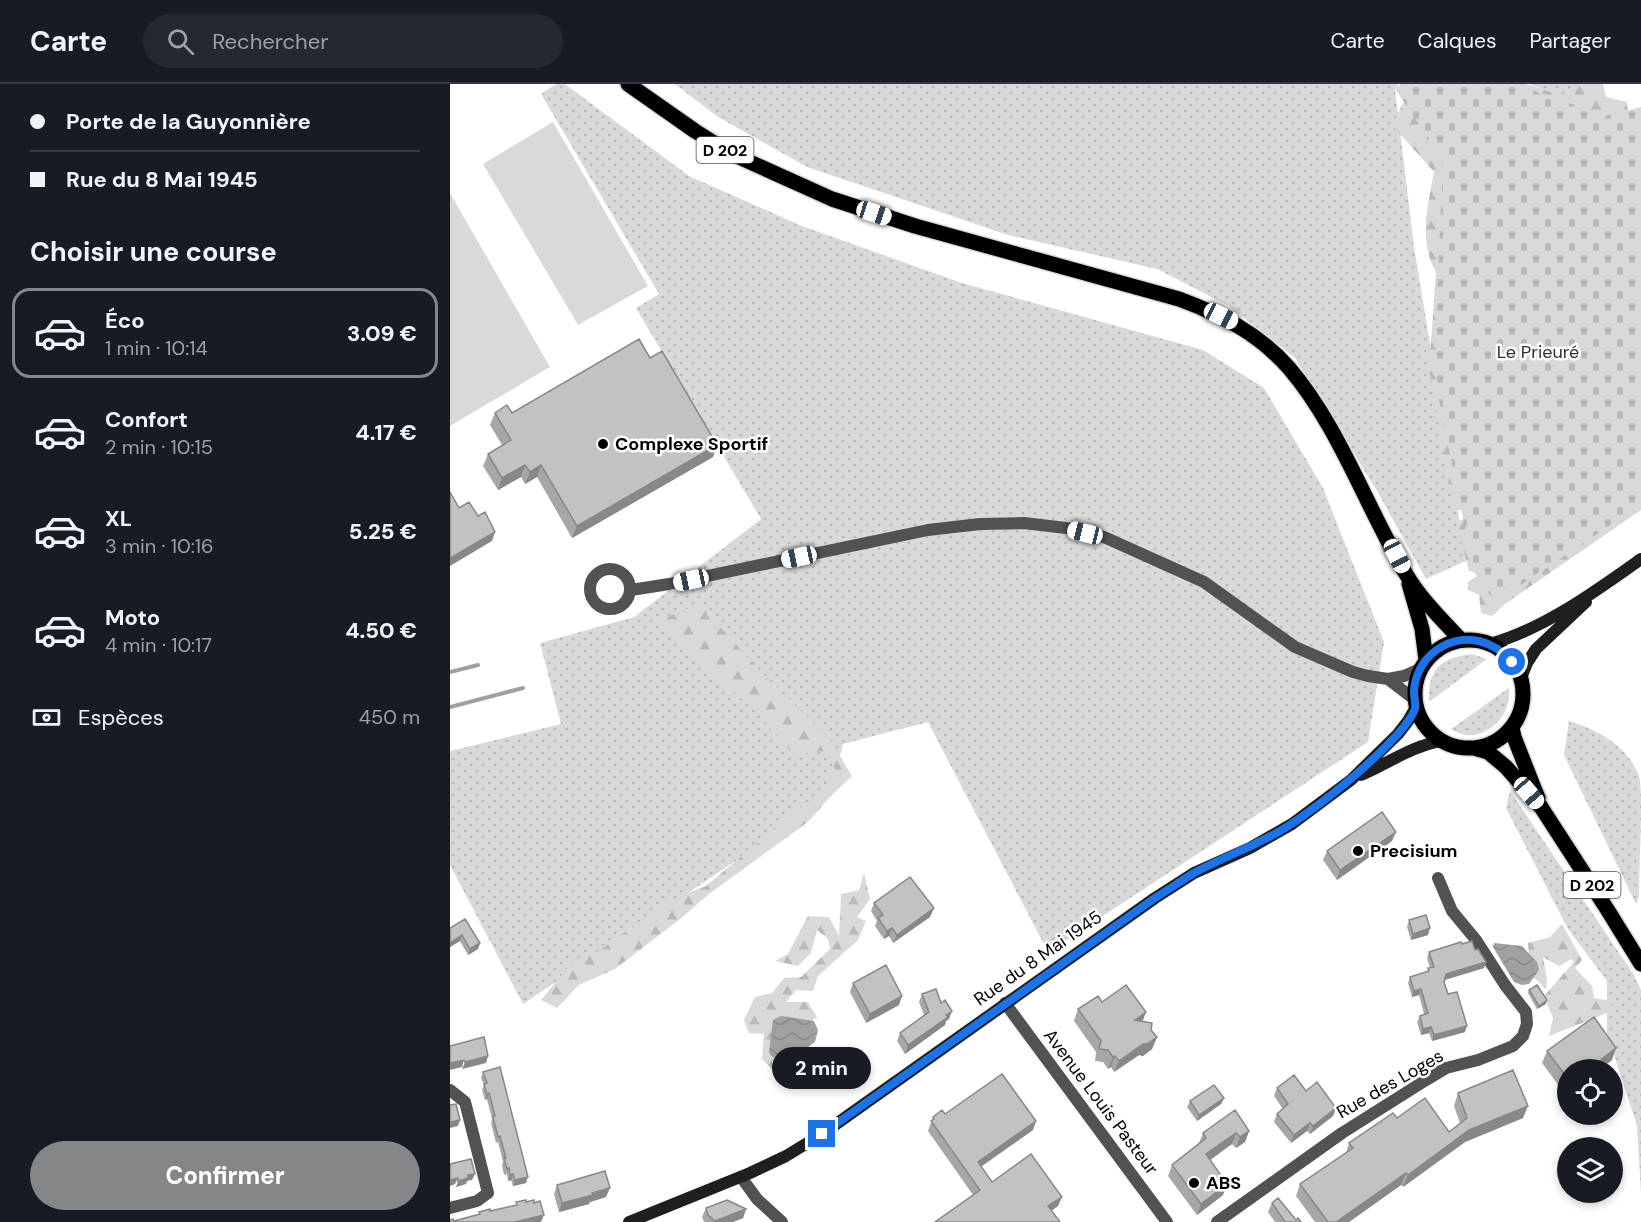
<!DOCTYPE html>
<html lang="fr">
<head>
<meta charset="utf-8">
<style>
	body { margin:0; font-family:"DM Sans",sans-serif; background:#242831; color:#f1f3f6; height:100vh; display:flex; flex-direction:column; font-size:22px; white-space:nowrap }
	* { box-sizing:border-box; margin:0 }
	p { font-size:20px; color:#9ea1a6 }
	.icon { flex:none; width:33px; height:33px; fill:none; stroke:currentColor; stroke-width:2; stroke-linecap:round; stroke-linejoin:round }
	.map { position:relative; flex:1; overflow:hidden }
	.panel { display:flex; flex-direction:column; background:#171b24; width:450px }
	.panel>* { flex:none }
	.hud { display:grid; align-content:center; height:132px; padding:0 30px; background:#171b24 }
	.tools { position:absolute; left:1107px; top:975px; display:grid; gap:12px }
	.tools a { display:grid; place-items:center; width:66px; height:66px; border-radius:50%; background:#171b24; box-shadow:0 3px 9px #0003; font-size:30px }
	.end { position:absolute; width:27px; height:27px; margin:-14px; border:8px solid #1a73e8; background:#fff; box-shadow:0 0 0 3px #fff }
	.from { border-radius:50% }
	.bubble { position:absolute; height:42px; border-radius:21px; background:#171b24; box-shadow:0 3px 9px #0003; font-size:20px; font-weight:800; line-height:42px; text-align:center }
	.car { position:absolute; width:18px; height:36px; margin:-18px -9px; border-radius:8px; box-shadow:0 0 4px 2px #0007; background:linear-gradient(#fff 24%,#345 0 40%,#fff 0 76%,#345 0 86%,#fff 0) }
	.hud b { display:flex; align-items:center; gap:21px; height:57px; font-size:22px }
	.hud b+b { border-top:2px solid #363941 }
	.hud i { width:15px; height:15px; background:#f1f3f6 }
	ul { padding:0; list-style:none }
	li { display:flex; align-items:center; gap:18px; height:90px; margin:0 12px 9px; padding:0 18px; border:3px solid transparent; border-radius:18px }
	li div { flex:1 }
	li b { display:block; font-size:22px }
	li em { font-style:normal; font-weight:800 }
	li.selected { border-color:#858687 }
	li>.icon { width:54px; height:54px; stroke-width:1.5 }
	h2 { padding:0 30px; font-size:27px; line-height:72px }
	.pay { display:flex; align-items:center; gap:15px; height:66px; padding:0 30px; font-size:22px }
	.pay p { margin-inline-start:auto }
	.primary-button { display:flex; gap:12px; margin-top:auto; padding:12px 30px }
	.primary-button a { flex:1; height:69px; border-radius:36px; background:#858687; color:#fff; font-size:24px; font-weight:800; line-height:69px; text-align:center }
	header { display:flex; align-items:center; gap:36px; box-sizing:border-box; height:84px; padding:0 30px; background:#171b24; border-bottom:2px solid #363941 }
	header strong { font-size:28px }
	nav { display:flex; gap:33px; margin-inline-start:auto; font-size:21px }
	.search { width:420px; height:54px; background:#242831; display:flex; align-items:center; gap:15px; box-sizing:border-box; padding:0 21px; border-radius:33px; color:#9ea1a6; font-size:22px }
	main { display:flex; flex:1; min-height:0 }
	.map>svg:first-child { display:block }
	.grass { fill:url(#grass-dots) }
	.forest { fill:url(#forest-firs) }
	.cemetery { fill:url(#cemetery-stones) }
	.garden { fill:#d9d9d9 }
	.water { fill:url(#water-waves) }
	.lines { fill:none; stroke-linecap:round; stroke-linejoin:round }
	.stream { stroke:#a0a0a0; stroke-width:4 }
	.primary-casing { stroke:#dbdbdb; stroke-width:18 }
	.street { stroke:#525252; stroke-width:12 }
	.secondary { stroke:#1f1f1f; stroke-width:12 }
	.primary { stroke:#000; stroke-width:15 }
	.wall { fill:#a7a7a7 }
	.shaded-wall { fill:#888 }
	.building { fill:#c2c2c2; stroke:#888; stroke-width:1.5 }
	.route { stroke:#1a73e8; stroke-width:8 }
	.poi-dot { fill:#000; stroke:#fff; stroke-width:2 }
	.labels { text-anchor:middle; stroke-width:5; stroke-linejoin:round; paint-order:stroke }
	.shield { fill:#fff; stroke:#4c4c4c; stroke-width:1.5 }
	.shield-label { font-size:16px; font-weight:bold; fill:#000 }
	.park-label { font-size:18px; fill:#303030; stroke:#fff }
	.poi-label { font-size:18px; font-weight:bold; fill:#000; stroke:#fff; text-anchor:start }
	.street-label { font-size:18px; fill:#000; stroke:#fff }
</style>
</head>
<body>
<header>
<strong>Carte</strong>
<div class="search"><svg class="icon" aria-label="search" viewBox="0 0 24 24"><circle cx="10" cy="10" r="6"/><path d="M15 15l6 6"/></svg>Rechercher</div>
<nav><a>Carte</a><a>Calques</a><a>Partager</a></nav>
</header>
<main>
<section class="panel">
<div class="hud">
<b><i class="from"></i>Porte de la Guyonnière</b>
<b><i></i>Rue du 8 Mai 1945</b>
</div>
<h2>Choisir une course</h2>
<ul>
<li class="selected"><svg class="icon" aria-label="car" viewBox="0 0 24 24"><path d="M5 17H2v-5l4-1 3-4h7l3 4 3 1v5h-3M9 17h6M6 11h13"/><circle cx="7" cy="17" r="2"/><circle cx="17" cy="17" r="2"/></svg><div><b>Éco</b><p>1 min · 10:14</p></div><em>3.09 €</em></li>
<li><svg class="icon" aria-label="car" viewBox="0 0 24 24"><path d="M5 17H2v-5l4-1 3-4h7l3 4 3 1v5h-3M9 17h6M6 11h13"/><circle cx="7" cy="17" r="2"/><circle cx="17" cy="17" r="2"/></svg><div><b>Confort</b><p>2 min · 10:15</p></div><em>4.17 €</em></li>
<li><svg class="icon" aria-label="car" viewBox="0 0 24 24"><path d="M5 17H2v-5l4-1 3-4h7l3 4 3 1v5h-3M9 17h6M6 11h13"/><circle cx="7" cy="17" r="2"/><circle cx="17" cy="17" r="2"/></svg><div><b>XL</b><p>3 min · 10:16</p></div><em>5.25 €</em></li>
<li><svg class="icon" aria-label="car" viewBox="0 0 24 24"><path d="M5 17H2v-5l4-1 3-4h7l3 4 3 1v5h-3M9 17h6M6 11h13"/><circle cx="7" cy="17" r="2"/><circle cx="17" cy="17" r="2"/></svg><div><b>Moto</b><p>4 min · 10:17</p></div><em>4.50 €</em></li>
</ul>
<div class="pay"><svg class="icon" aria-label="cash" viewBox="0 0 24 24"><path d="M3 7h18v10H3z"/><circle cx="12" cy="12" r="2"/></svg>Espèces<p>450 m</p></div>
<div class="primary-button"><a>Confirmer</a></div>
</section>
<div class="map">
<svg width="1191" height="1138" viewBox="0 0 1191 1138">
	<defs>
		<pattern id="grass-dots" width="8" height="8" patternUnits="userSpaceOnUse" patternTransform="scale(1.5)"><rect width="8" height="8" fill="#d9d9d9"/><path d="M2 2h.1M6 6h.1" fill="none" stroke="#b8b8b8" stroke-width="1.8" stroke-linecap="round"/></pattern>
		<pattern id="forest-firs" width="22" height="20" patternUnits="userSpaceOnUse" patternTransform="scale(1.5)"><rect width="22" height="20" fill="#d9d9d9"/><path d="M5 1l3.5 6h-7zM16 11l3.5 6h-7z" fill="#b8b8b8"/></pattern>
		<pattern id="cemetery-stones" width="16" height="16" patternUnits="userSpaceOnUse" patternTransform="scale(1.5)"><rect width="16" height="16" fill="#d9d9d9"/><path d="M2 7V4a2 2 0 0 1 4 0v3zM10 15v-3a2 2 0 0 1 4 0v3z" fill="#b8b8b8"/></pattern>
		<pattern id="water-waves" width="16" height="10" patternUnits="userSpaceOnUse" patternTransform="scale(1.5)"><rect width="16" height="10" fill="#a0a0a0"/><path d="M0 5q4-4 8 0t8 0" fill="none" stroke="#888"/></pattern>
	</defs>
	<rect width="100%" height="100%" fill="#fff"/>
	<path class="grass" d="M106 0H115L239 92 352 142 509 198 753 266 814 304 873 404 934 558 918 658 598 868 478 638 393 660 379 714 73 920 0 781V667L111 640 90 559 184 533 311 435 186 224 209 210 91 10Z
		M225 0H949L945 5 964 163 1016 477 976 495 927 407 845 274 779 222 707 185 558 151 357 83 268 33Z
		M1079 0H1153L1161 36Z
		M1022 570 1037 575 979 618C978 585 990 574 1022 570Z
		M1059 604C1059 609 1059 614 1058 619 1054 638 1034 653 1015 651 1010 650 1005 647 1001 645Z
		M1119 637C1148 646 1177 661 1189 692 1191 702 1191 713 1191 724 1191 753 1189 782 1189 812L1186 820 1114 671Z
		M1060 707 1184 891 1191 906V1109L1187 1042 1157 949V897L1118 845 1056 724Z"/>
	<path class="forest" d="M963 0H1076L1118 14 1131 0H1148L1152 12 1177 18 1178 32 1020 426H1004L990 344 979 287 986 188C968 158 978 120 984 88L942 41Z
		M1191 407V426L1055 520 1042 532 1031 529 1029 511 1018 506V498L1030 490 1019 487 1006 438 1020 433Z
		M249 520 310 587 380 655 402 692 379 714 358 738 259 810 230 835 165 885 129 901 107 924 91 916 125 875 149 867 218 817 256 802 344 728 373 707 385 684 373 667 344 671 303 625 219 552 210 536Z
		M414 789 420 815 407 833 416 837 408 856 368 892 363 907 346 906 336 918H358L367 933 353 944 346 968 356 978 350 991 326 989 312 975 314 950 299 949 294 936 305 913 322 909 334 894 351 893 380 865 378 855 367 846 361 869 348 882 325 877 338 870 358 832 379 833 389 852 391 810 409 806Z
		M1112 840 1132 876 1125 884 1142 902 1144 914 1162 917 1160 928 1099 952 1103 934 1094 912 1124 878 1121 875 1109 882 1093 873 1097 895 1096 905 1080 890 1078 859 1100 853Z"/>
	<path class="cemetery" d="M951 0H1065L1156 32 1191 23V421L1045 518 1024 488 986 302V234L993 75 945 5Z"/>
	<path class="garden" d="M103 38 198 202 128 241 33 80Z
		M0 109 100 283 0 342Z"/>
	<path class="water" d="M1044 859 1072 862 1087 878 1089 886 1079 900 1072 901 1064 898 1043 863Z
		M331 932 364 937 368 946 365 958 358 963 354 977C341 977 327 980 319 969L323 936Z"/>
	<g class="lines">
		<path class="stream" d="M0 588 28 581
			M0 623 73 604"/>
		<defs>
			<path id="primary" d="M178 0 245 47 282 70 382 115 465 142 729 215C772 231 808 249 839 284 889 342 917 425 956 490 970 514 992 536 1011 556
				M959 500 972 545 976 576
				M965 610a54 54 0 1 1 108 0a54 54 0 1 1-108 0Z
				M1062 643 1064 653 1088 714
				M1024 664 1038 668 1056 683 1091 723 1157 825 1191 880"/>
		</defs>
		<use href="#primary" class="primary-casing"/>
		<path class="street" d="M140 505a20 20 0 1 1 40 0a20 20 0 1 1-40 0Z
			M181 506 219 500 478 446 530 440 574 439 616 444 654 453 754 498 845 563 903 588 918 592 938 595 954 592 970 585
			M938 595 964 615
			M555 919 717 1138
			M0 1006 15 1018 38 1109 27 1117 0 1124
			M291 1093 307 1115 332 1138
			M767 1138 892 1049 976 996 996 984 1028 976 1063 962 1073 952 1077 940 1076 928 1055 901 1026 856 1002 827 988 794"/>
		<path class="secondary" d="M1040 560C1094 545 1146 507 1191 475
			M1071 594 1077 579 1086 565 1136 518
			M911 691C937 680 962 662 991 657
			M179 1138 300 1089 336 1072 372 1050 705 814 744 789 800 764 842 740 901 696 948 650 958 637 966 623"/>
		<use href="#primary" class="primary"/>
	</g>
	<path class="wall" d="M200 274 263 373 122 454 87 393 75 400 71 393 48 406 33 382 38 370 52 361 40 341 45 329H62Z
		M942 757 887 796 873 776 877 767Z
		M424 819 480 833 443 859 439 852 434 855 425 842 427 837 421 827Z
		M959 836 978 851 961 856 957 843Z
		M0 844 30 859 28 865 18 871 10 857 0 863Z
		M1012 860 1025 866 1036 878 1034 884 995 896 994 898 998 910 1015 948 982 957 979 949 971 951 967 938 970 932 974 930 969 911 962 913 958 899 960 893 977 888 978 884H980L977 874 979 868Z
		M403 899 449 921 416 939 400 908Z
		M1079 906 1096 920 1087 925 1078 909Z
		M472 910 491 919 499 935 496 937 495 941 455 970 447 957 450 949 474 931 469 918Z
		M652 918 692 937 701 946 707 953 702 965 693 972 689 971 664 988 661 983 658 985 653 978 645 977 646 968 624 937 628 925Z
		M1097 967 1162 976 1149 986H1118V1008L1115 1010 1092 979Z
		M363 969 391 970 388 1001H372V987L361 986V975Z
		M33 988 76 1099 63 1102 61 1096 58 1097 57 1090 54 1091 52 1081 53 1077 48 1058 46 1059 41 1039 42 1035 37 1015 35 1016 32 1006 34 1001 31 994Z
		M827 1004 856 1007 886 1024 883 1032 860 1050 857 1047 841 1059 824 1038 827 1030 833 1025 824 1012Z
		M1008 1009 1073 1034 1015 1058 953 1103 951 1101 899 1138H865L846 1112 850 1100 896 1069 899 1059 947 1034 999 1048 1010 1039 1004 1022Z
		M774 1014 771 1020 747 1037 737 1023 740 1017Z
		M495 1030 583 1046 531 1082 542 1098 608 1122 601 1127 523 1111 478 1047 483 1033Z
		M799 1047 795 1058 786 1064 782 1060 760 1076 773 1111 747 1131 718 1092 722 1081 749 1059 753 1049Z
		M107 1101 156 1113 140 1118 139 1120 109 1128 104 1110Z
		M822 1119 846 1136 851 1138H825L818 1128Z
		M256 1124 296 1125 293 1134 283 1138H254L252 1133Z"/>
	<path class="shaded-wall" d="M267 361 263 373 122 454 127 442Z
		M75 381 71 393 48 406 52 394Z
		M91 381 87 393 75 400 80 388Z
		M45 448 42 457 0 482V474Z
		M946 748 942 757 887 796 890 786Z
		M484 824 480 833 443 859 447 851Z
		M442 844 439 852 434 855 437 847Z
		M980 844 978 851 961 856 963 850Z
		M12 851 10 857 0 863V859Z
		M30 859 28 865 18 871 20 865Z
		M1036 878 1034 884 994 896 996 890Z
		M971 905 969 911 962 913 964 907Z
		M452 912 449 921 416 939 420 930Z
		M1097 916 1096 920 1087 925 1089 922Z
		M502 927 499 935 496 937 495 941 455 970 458 961Z
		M696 928 692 939 685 936Z
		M1017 942 1015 948 982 957 984 951Z
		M981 943 979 949 971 951 973 945Z
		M707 953 702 965 693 972 689 971 664 988 669 977 693 960Z
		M1166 964 1162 976 1149 986H1137Z
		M38 972 36 979 12 985 15 978Z
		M665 972 661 983 658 985 663 973Z
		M14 976 12 983 0 986V979Z
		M363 980H374L372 987 361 986Z
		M374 995H390L388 1001H372Z
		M39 1009 37 1015 35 1016 37 1010Z
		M774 1014 771 1020 747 1037 749 1031Z
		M1078 1022 1073 1034 1015 1058 953 1103 958 1091 1019 1046Z
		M886 1024 883 1032 860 1050 863 1042Z
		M10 1036 8 1042 0 1044V1038Z
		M586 1037 583 1046 525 1087 528 1078Z
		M860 1039 857 1047 841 1059 844 1051Z
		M799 1047 795 1058 786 1064 790 1053Z
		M786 1049 782 1060 753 1081 756 1070Z
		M956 1089 951 1101 899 1138H886Z
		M25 1090 22 1096 17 1097 16 1100 6 1103 8 1097 18 1091Z
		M63 1090 61 1096 58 1097 60 1091Z
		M78 1093 76 1099 63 1102 65 1096Z
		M8 1094 5 1100 0 1102V1096Z
		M777 1100 773 1111 747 1131 751 1120Z
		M160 1104 156 1113 140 1118 139 1120 109 1128 112 1119Z
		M612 1113 608 1122 594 1132 598 1122Z
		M296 1125 293 1134 283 1138H265V1137Z
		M94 1131 91 1138H65Z"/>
	<path class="building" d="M189 255 200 274 212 267 267 361 127 442 91 381 80 388 75 381 52 394 38 370 61 356 45 329 57 321 62 329Z
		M0 408 9 424 19 418 28 432 35 428 45 448 0 474Z
		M932 728 946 748 890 786 877 767Z
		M460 793 484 824 447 851 442 844 437 847 428 834 433 831 424 819Z
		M976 831 980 844 963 850 959 836Z
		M15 835 30 859 20 865 12 851 0 859V844Z
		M1022 857 1025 866 1028 865 1036 878 996 890 994 898 998 910 1007 908 1017 942 984 951 981 943 973 945 970 932 978 929 971 905 964 907 960 893 979 887 978 884 984 883 979 868 1011 858 1012 860Z
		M436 881 452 912 420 930 403 899Z
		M676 901 696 928 685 936 702 939 701 946 707 953 697 960H693L669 977 665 972 663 973 658 966 649 965 651 957 628 925 648 912 652 918Z
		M1087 901 1097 916 1089 922 1079 906Z
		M486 905 491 919 495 916 502 927 496 931 498 933 458 961 450 949 479 928 472 910Z
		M1144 933 1166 964 1137 986H1118V995L1097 967Z
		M34 953 38 972 15 978 14 976 0 979V962Z
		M363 969 391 970 390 995H374V980H363Z
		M50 983 78 1093 65 1096 63 1090 60 1091 59 1084 57 1085 54 1074H56L50 1052 48 1053 43 1033 45 1032 39 1009 37 1010 34 1000 37 999 33 988Z
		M1063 986 1078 1022 1019 1046 958 1091 956 1089 886 1138H878L850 1100 903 1064 899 1059 943 1029 947 1034 975 1014 999 1048 1017 1034 1008 1009Z
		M552 990 586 1037 528 1078 542 1098 581 1070 612 1113 598 1122 610 1138H485L530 1106 481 1037 484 1035 483 1033 492 1026 495 1030Z
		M844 991 856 1007 867 998 886 1024 863 1042 860 1039 844 1051 827 1030 838 1020 827 1004Z
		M764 1001 774 1014 749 1031 740 1017Z
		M6 1020 10 1036 0 1038V1021Z
		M785 1026 799 1047 790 1053 786 1049 756 1070 777 1100 751 1120 722 1081 756 1054 753 1049Z
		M21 1075 25 1090 18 1091V1094L8 1097V1094L0 1096V1080Z
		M155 1087 160 1104 142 1109 143 1111 112 1119 107 1101Z
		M828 1114 846 1136 848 1134 851 1138H835L822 1119Z
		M76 1116V1118L84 1116V1119L90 1117 94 1131 65 1138H0V1136L3 1135 4 1137 30 1130 29 1128 40 1125V1127L67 1121 66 1118Z
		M277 1116 296 1125 265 1137 258 1131 256 1124Z"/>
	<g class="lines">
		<path class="route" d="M372 1050 705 814C718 806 731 797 744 789 772 774 802 763 830 747 844 739 856 730 868 721 896 700 923 677 947 651 953 644 962 634 965 625 966 620 964 613 964 607 965 588 976 571 993 562 1017 549 1044 557 1062 578"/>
	</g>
	<g class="poi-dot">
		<circle cx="153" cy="360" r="6"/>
		<circle cx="908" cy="767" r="6"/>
		<circle cx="744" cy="1099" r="6"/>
	</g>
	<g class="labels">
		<g class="shield">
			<rect x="246.5" y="53" width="57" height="26" rx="4.5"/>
			<rect x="1113.5" y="788" width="57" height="26" rx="4.5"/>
		</g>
		<g class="shield-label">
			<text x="275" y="72">D 202</text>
			<text x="1142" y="807">D 202</text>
		</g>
		<g class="park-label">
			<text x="1088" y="274">Le Prieuré</text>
		</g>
		<g class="poi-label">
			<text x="165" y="366">Complexe Sportif</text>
			<text x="920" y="773">Precisium</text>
			<text x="756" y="1105">ABS</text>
		</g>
		<g class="street-label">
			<text transform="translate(588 874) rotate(-35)" y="6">Rue du 8 Mai 1945</text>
			<text transform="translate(940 1000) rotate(-30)" y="6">Rue des Loges</text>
			<text transform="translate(651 1018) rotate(53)" y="6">Avenue Louis Pasteur</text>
		</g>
	</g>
</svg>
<div class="tools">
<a><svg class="icon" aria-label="locate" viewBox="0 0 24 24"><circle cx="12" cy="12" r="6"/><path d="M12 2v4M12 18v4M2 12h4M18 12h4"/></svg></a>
<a><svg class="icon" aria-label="layers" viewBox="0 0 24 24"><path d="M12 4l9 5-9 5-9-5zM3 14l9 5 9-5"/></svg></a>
</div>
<i class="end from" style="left:1062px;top:578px"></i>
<i class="end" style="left:372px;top:1050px"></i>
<div class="bubble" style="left:322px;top:963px;width:99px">2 min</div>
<i class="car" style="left:424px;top:129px;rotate:108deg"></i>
<i class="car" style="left:771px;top:232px;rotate:116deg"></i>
<i class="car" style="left:635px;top:449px;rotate:284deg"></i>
<i class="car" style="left:947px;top:472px;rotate:152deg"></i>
<i class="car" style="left:349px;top:473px;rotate:258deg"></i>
<i class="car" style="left:241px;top:496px;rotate:258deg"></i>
<i class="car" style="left:1079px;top:709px;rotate:139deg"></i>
</div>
</main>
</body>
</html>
